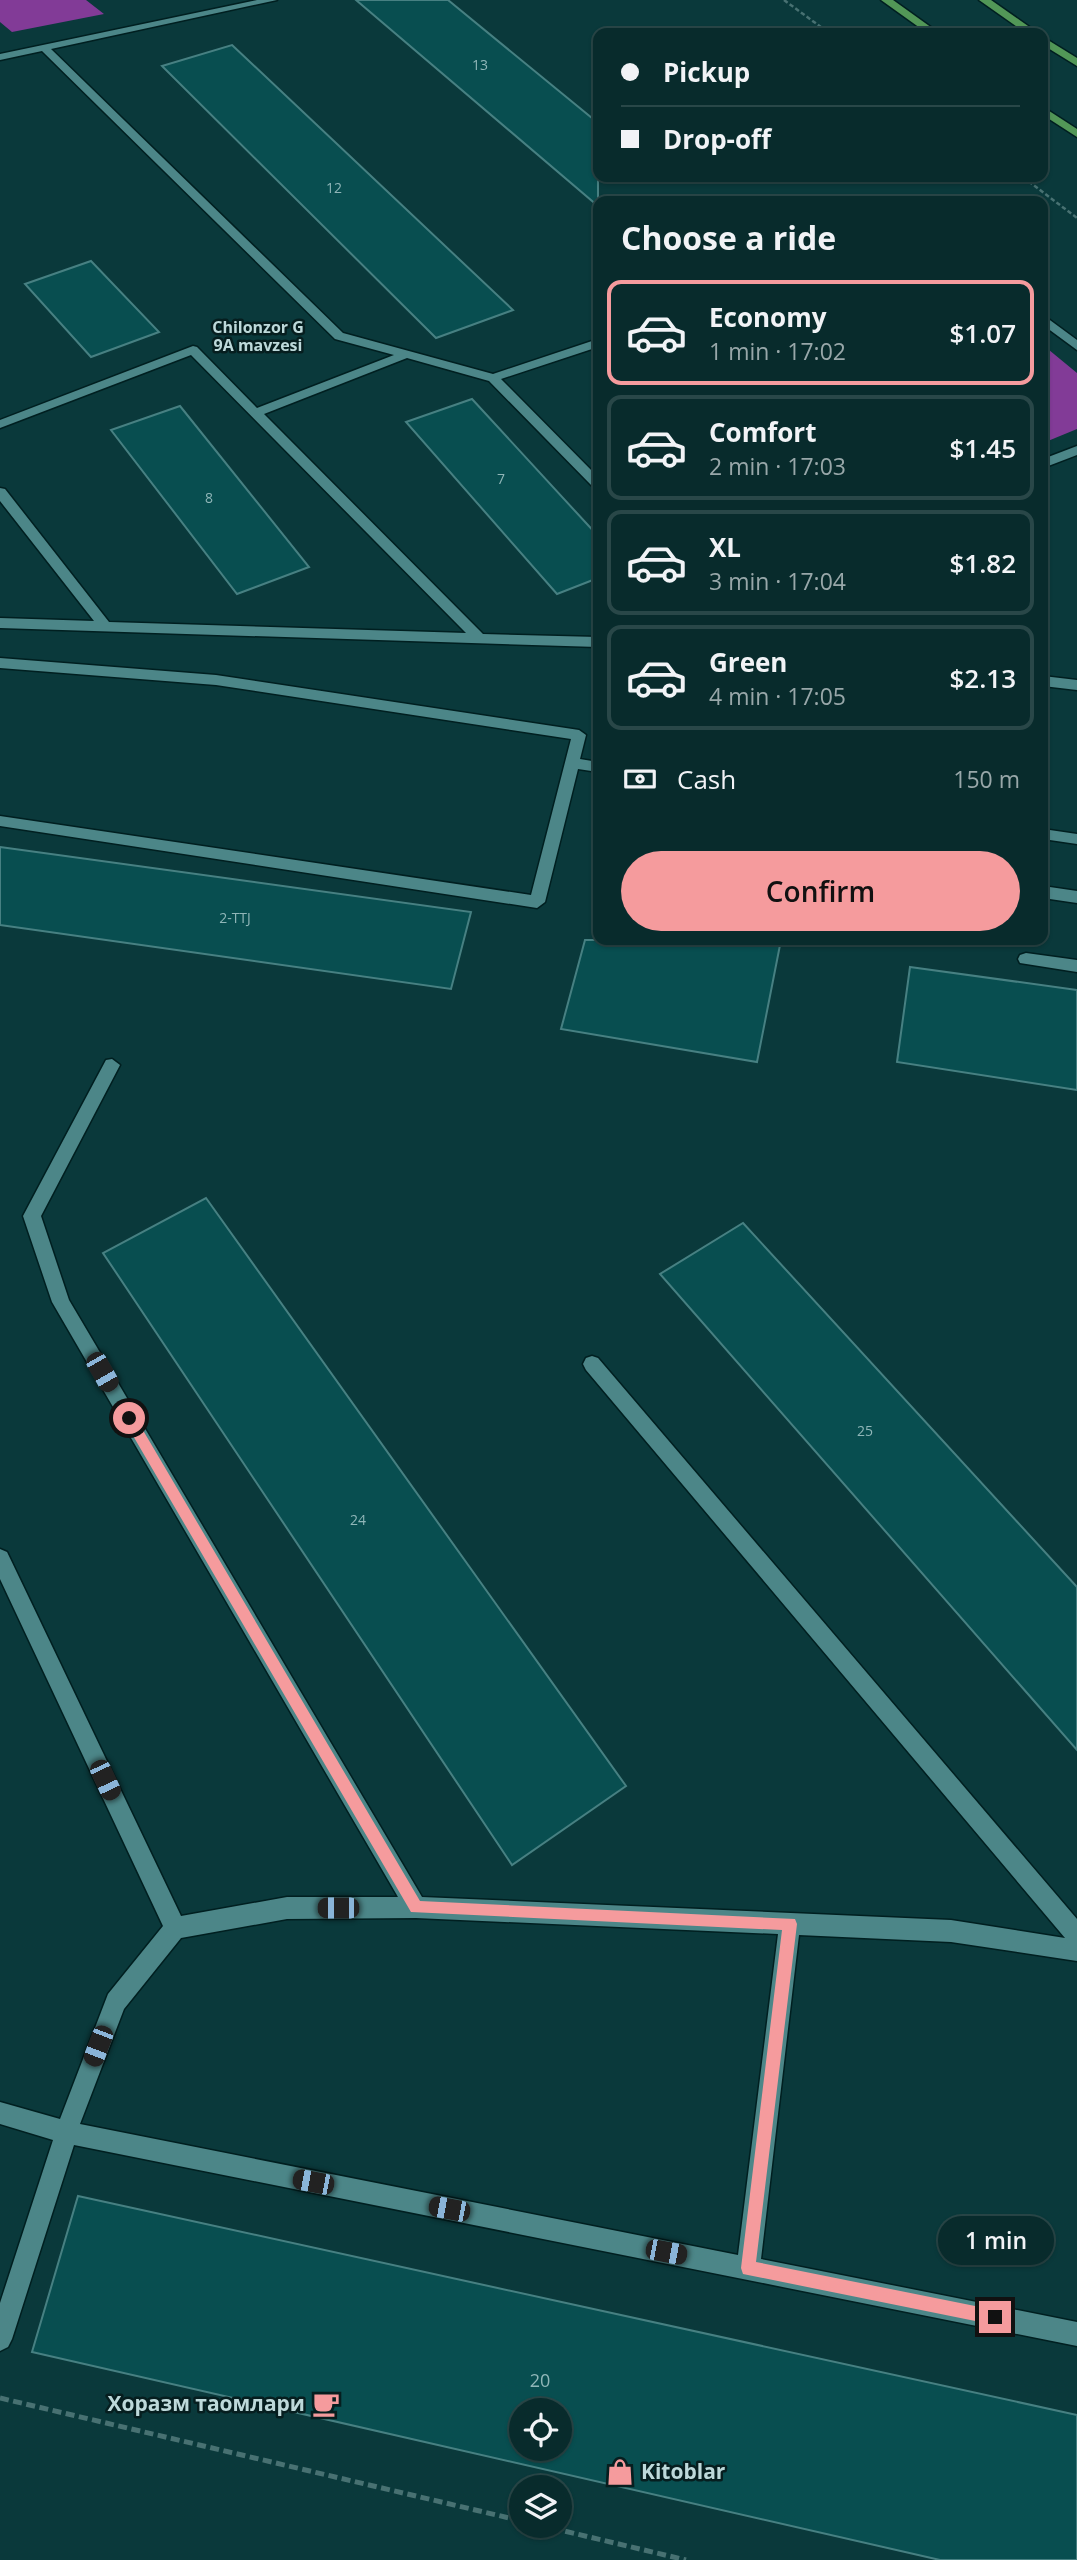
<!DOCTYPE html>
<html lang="en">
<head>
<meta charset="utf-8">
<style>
	body { margin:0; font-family:"Open Sans",sans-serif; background:#163738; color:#f1f3f6; height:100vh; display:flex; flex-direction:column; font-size:26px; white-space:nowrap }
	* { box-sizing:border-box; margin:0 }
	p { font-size:23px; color:#98a7a9 }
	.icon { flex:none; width:38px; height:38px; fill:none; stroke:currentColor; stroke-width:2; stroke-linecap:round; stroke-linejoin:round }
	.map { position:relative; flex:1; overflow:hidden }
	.drawer { position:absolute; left:593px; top:196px; width:455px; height:749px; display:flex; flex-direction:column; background:#082b2c; border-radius:14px; box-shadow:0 2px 5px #0004,0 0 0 2px #294748 }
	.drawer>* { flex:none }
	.hud { position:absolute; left:593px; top:28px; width:455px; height:154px; border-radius:14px; box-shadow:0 2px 5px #0004,0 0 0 2px #294748; display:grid; align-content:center; height:154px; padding:0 28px; background:#082b2c }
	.buttons { position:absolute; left:509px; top:2398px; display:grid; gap:14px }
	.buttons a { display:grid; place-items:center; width:63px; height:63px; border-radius:50%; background:#082b2c; box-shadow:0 2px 5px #0004,0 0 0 2px #294748; font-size:35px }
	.end { position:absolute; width:32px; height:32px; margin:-16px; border:9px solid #f59b9d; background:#111; box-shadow:0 0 0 4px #111 }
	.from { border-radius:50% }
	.bubble { position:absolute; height:49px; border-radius:24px; background:#082b2c; box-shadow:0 2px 5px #0004,0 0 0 2px #294748; font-size:23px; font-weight:600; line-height:49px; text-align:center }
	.car { position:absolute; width:21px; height:42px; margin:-21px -10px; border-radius:9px; box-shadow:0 0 5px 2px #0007; background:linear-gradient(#222 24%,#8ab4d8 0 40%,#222 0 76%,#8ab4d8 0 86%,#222 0) }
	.hud b { display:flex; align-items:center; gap:24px; height:66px; font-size:26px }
	.hud b+b { border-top:2px solid #294748 }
	.hud i { width:18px; height:18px; background:#f1f3f6 }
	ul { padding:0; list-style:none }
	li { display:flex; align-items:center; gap:21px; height:105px; margin:0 14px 10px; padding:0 14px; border:4px solid #294748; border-radius:14px }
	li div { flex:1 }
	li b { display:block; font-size:26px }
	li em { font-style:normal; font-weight:600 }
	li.selected { border-color:#f59b9d }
	li>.icon { width:63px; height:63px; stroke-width:1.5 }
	h2 { padding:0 28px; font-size:32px; line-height:84px }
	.pay { display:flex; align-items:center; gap:18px; height:77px; padding:0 28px; font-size:26px }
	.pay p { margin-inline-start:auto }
	.cta { display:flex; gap:14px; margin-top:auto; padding:14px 28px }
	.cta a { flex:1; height:80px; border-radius:42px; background:#f59b9d; color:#111; font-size:28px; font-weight:600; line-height:80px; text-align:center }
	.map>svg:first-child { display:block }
	.forest { fill:#823b97 }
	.building { fill:#084e50; stroke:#478082; stroke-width:2; fill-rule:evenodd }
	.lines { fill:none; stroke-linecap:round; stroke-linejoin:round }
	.minor-casing { stroke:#001f20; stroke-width:3 }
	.major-casing { stroke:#001f20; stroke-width:3 }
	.path-far1 { stroke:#487172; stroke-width:2.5; stroke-dasharray:4.5 2.5; stroke-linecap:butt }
	.path { stroke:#487172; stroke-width:5; stroke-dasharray:9 4.5; stroke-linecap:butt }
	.minor { fill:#4c8688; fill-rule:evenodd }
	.major { fill:#529757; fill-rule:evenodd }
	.route { fill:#f59b9d }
	.labels { text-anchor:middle; stroke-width:5; stroke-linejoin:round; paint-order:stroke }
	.number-label { font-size:14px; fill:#90b6b8 }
	.far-neighbourhood-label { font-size:16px; font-weight:bold; fill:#bdd9da; stroke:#061e1f }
	.near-number-label { font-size:18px; fill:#90b6b8 }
	.near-poi-label { font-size:21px; font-weight:bold; fill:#bdd9da; stroke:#061e1f; text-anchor:end }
</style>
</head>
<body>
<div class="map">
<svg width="1077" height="2560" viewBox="0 0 1077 2560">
	<rect width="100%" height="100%" fill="#0a393b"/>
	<path class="forest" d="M0 0H86L104 14 12 32 0 22Z
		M1043 345 1077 373V429L1043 443Z"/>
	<path class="building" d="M356 0H448L598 123V206Z
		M232 45 513 310 436 338 162 66Z
		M91 261 159 332 91 357 25 284Z
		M472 399 598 536V578L557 594 406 422Z
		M180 406 309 567 237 594 111 430Z
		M0 847 471 912 451 989 0 925Z
		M585 940H781L757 1062 561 1029Z
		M910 967 1077 990V1090L897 1062Z
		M206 1198 626 1786 512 1865 103 1253Z
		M743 1223 1077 1587V1750L660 1274Z
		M78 2196 1077 2415V2560H940L32 2352ZM522 2410H560V2448H522Z"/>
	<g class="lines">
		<defs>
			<path id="minor" d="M257 0H277L51 49 343 333 493 374 598 339V347L501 379 598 477V488L593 487 489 381 407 358 264 414 483 634 598 637V647L0 628V618L94 621 0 501V488L5 489 109 622 466 633 191 355 0 428V420L193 346 197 347 257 408 394 355 335 339 42 51 0 60V54Z
				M1043 315 1077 340V350L1043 325Z
				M1077 446V455L1043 468V459Z
				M0 658 216 675 579 730 586 735 580 759 598 762V772L578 769 545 902 537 908 0 826V816L531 895 571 739 216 685 0 668Z
				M1043 676 1077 680V690L1043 686Z
				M1043 829 1077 834V844L1043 839Z
				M1043 886 1077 891V903L1043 898Z
				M1026 953 1077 960V972L1020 963 1018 959 1020 955Z
				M112 1059 120 1065 41 1216 69 1300 422 1897 951 1920 1065 1938 586 1370 583 1364 586 1358 592 1356 598 1358 1077 1919V1961L951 1942 799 1935 761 2259 1077 2322V2346L74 2145 12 2339 8 2347 0 2351V2303L53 2140 0 2124V2102L60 2119 108 1994 163 1926 0 1579V1549L7 1552 181 1916 287 1897H398L52 1302 23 1216 106 1060ZM416 1918 778 1934 738 2255 80 2124 124 2009 181 1938 287 1919Z"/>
			<path id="major" d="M881 0H893L939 33H927Z
				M979 0H991L1038 33H1026Z
				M1043 37 1077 58V66L1043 45Z
				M1043 107 1077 129V137L1043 115Z"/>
		</defs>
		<use href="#minor" class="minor-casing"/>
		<use href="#major" class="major-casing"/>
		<path class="path-far1" d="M784 0 829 33
			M1023 177 1077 218"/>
		<path class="path" d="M0 2398 522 2521
			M539 2525 686 2560"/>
		<use href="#minor" class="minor"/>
		<use href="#major" class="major"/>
	</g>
	<path class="route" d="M129 1413 134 1415 420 1901 795 1919 797 1924 756 2262 995 2310 1000 2312 1002 2317 1000 2323 995 2325 743 2274 741 2268 782 1930 411 1912 125 1422 123 1418Z"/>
	<defs>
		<symbol id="cafe-bare" viewBox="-9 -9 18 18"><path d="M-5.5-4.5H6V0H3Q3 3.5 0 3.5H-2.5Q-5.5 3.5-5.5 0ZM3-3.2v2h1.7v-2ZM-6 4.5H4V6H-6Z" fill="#f59b9d" stroke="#061e1f" stroke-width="2.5" paint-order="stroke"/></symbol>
		<symbol id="shop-bare" viewBox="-9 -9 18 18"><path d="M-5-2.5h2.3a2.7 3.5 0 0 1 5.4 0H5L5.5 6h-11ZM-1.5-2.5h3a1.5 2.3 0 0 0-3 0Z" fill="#f59b9d" stroke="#061e1f" stroke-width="2.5" paint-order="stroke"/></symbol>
	</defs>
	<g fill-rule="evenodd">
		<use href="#cafe-bare" x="307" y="2385" width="38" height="38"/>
		<use href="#shop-bare" x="601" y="2453" width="38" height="38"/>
	</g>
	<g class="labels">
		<g class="number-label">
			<text x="480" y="70">13</text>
			<text x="334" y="193">12</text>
			<text x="501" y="484">7</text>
			<text x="209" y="503">8</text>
			<text x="235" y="923">2-TTJ</text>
			<text x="865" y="1436">25</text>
			<text x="358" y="1525">24</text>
		</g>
		<g class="far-neighbourhood-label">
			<text x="258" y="333">Chilonzor G<tspan x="258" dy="18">9A mavzesi</tspan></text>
		</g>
		<g class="near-number-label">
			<text x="540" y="2387">20</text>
		</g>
		<g class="near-poi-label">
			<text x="305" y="2411">Хоразм таомлари</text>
			<text x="641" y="2479" text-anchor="start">Kitoblar</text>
		</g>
	</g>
</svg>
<div class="buttons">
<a><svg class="icon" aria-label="locate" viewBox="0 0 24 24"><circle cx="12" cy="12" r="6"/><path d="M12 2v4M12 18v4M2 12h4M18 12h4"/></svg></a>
<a><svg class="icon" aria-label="layers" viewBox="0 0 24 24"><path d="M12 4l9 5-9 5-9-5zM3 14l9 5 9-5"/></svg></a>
</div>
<i class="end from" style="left:129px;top:1418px"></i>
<i class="end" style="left:995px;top:2317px"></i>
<div class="bubble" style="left:938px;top:2216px;width:116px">1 min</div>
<i class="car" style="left:102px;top:1372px;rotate:150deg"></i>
<i class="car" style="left:105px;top:1780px;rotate:155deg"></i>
<i class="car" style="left:338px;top:1908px;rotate:270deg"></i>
<i class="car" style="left:98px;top:2046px;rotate:201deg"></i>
<i class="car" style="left:313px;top:2182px;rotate:281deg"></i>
<i class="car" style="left:449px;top:2209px;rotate:281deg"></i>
<i class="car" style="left:666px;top:2252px;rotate:101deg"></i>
<div class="hud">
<b><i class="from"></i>Pickup</b>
<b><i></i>Drop-off</b>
</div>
<section class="drawer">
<h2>Choose a ride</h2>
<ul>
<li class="selected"><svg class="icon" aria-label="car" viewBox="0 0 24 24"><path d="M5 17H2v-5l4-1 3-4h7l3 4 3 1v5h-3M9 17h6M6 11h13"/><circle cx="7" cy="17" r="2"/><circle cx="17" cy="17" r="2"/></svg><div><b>Economy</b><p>1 min · 17:02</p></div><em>$1.07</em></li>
<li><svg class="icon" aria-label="car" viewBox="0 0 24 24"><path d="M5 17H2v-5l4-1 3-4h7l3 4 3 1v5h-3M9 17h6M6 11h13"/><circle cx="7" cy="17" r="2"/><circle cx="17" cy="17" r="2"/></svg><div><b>Comfort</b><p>2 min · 17:03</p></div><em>$1.45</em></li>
<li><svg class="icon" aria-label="car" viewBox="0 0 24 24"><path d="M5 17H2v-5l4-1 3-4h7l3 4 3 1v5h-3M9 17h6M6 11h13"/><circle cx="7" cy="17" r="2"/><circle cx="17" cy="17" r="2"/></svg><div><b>XL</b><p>3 min · 17:04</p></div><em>$1.82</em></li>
<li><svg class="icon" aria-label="car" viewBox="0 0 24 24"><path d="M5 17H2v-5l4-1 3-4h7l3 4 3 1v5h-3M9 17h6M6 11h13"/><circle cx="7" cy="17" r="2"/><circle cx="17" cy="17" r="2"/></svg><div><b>Green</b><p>4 min · 17:05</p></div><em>$2.13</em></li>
</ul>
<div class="pay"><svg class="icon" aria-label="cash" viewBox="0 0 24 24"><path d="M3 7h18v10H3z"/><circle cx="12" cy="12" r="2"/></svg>Cash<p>150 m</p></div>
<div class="cta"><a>Confirm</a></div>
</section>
</div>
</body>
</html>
